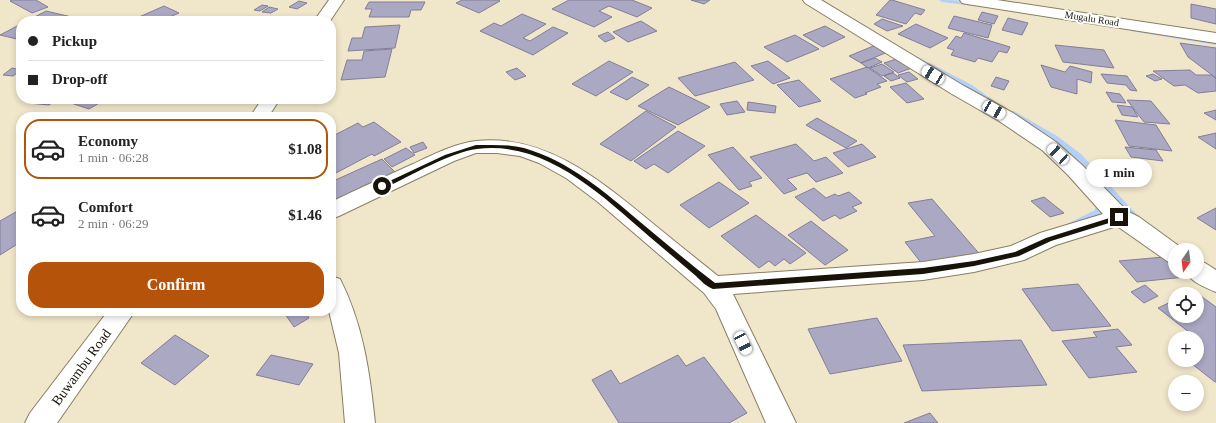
<!DOCTYPE html>
<html lang="en">
<head>
<meta charset="utf-8">
<style>
	body { margin:0; font-family:"Times New Roman",serif; background:#f2f2f2; color:#222; height:100vh; display:flex; flex-direction:column; font-size:15px; white-space:nowrap }
	* { box-sizing:border-box; margin:0 }
	p { font-size:13px; color:#767676 }
	.icon { flex:none; width:22px; height:22px; fill:none; stroke:currentColor; stroke-width:2; stroke-linecap:round; stroke-linejoin:round }
	.map { position:relative; flex:1; overflow:hidden }
	.side { position:absolute; left:16px; top:112px; width:320px; height:204px; display:flex; flex-direction:column; background:#fff; border-radius:16px; box-shadow:0 2px 6px #0003 }
	.side>* { flex:none }
	.top-card { position:absolute; left:16px; top:16px; width:320px; height:88px; border-radius:16px; box-shadow:0 2px 6px #0003; display:grid; align-content:center; height:88px; padding:0 12px; background:#fff }
	.needle { width:26px; rotate:194deg }
	.tools { position:absolute; left:1168px; top:243px; display:grid; gap:8px }
	.tools a { display:grid; place-items:center; width:36px; height:36px; border-radius:50%; background:#fff; box-shadow:0 2px 6px #0003; font-size:20px }
	.end { position:absolute; width:18px; height:18px; margin:-9px; border:5px solid #171309; background:#fff; box-shadow:0 0 0 2px #fff }
	.from { border-radius:50% }
	.bubble { position:absolute; height:28px; border-radius:14px; background:#fff; box-shadow:0 2px 6px #0003; font-size:13px; font-weight:700; line-height:28px; text-align:center }
	.car { position:absolute; width:12px; height:24px; margin:-12px -6px; border-radius:5px; box-shadow:0 0 3px 1px #0007; background:linear-gradient(#fff 24%,#345 0 40%,#fff 0 76%,#345 0 86%,#fff 0) }
	.top-card b { display:flex; align-items:center; gap:14px; height:38px; font-size:15px }
	.top-card b+b { border-top:1px solid #e0e0e0 }
	.top-card i { width:10px; height:10px; background:#222 }
	ul { padding:7px 0 0; list-style:none }
	li { display:flex; align-items:center; gap:12px; height:60px; margin:0 8px 6px; padding:0 4px; border:2px solid transparent; border-radius:16px }
	li div { flex:1 }
	li b { display:block; font-size:15px }
	li em { font-style:normal; font-weight:700 }
	li.selected { border-color:#b45309 }
	li>.icon { width:36px; height:36px; stroke-width:1.5 }
	.button { display:flex; gap:8px; margin-top:auto; padding:8px 12px }
	.button a { flex:1; height:46px; border-radius:16px; background:#b45309; color:#fff; font-size:16px; font-weight:700; line-height:46px; text-align:center }
	.map>svg:first-child { display:block }
	.lines { fill:none; stroke-linecap:round; stroke-linejoin:round }
	.stream { fill:#b3d0f7; fill-rule:evenodd }
	.building { fill:#aba8c3; stroke:#827e98 }
	.minor-casing { stroke:#887e64; stroke-width:2 }
	.minor { fill:#fff; fill-rule:evenodd }
	.route { fill:#171309 }
	.labels { text-anchor:middle; stroke-width:4; stroke-linejoin:round; paint-order:stroke }
	.far-street-label { font-size:10px; fill:#171309; stroke:#fff }
	.near-street-label { font-size:14px; fill:#171309; stroke:#fff }
</style>
</head>
<body>
<div class="map">
<svg width="1216" height="423" viewBox="0 0 1216 423">
	<rect width="100%" height="100%" fill="#f0e6ca"/>
	<g class="lines">
		<path class="stream" d="M939 0C950 0 968 0 977 4L974 6 942 2Z
			M1133 28 1216 41V45L1131 31 1130 30Z
			M916 56 972 85 1000 105 999 107H993L966 89 914 59 913 58Z
			M1008 111H1014L1057 136 1081 154 1139 217 1141 219 1139 221H1133C1113 201 1096 177 1075 158 1055 140 1031 128 1008 115Z
			M1097 197 1100 198 1103 202 1102 214 1073 228H1067L1065 226 1067 224 1095 210V203L1093 200Z"/>
	</g>
	<path class="building" d="M12 0H36L48 7 32 13 10 1Z
		M462 0H498L500 1 479 13 456 3Z
		M569 0H632L652 8 637 17 609 6 599 11 612 17 594 27 552 9Z
		M691 0H710L704 4Z
		M890 0H892L925 10 921 15 915 13 906 24 876 15Z
		M299 1 307 3 297 9 289 7Z
		M369 2H425L421 10H411L409 17H369L372 9H365Z
		M1191 4 1216 9V24L1191 18Z
		M262 5 268 6 260 11 254 10Z
		M164 6 179 13 160 21H130Z
		M269 7 278 9 271 13 262 12Z
		M46 11 89 21H27Z
		M982 12 998 16 994 24 978 20Z
		M522 14 546 24 523 38 530 41 553 27 568 33 533 55 480 31 494 23 501 26Z
		M954 16 992 25 988 38 948 28Z
		M1008 18 1028 23 1022 35 1002 30Z
		M882 19 903 26 887 31 874 24Z
		M641 21 657 31 628 42 613 32Z
		M21 24V40L0 35Z
		M916 24 948 38 930 48 898 34Z
		M400 25 395 48 348 51 352 38H362L365 27Z
		M825 26 845 37 823 47 803 35Z
		M608 32 615 38 605 42 598 36Z
		M964 33 1010 47 1007 53 999 51 992 62 978 58 975 62 951 55 954 50 947 48 956 36 961 38Z
		M795 35 819 49 787 62 764 47Z
		M883 42 895 49 861 63 849 56Z
		M1180 43 1216 48V78L1188 57Z
		M1055 45 1104 50 1114 68 1063 62Z
		M392 49 385 77 341 80 347 60H362L364 51Z
		M903 57 917 66 898 73 884 63Z
		M875 58 882 62 868 68 861 63Z
		M609 61 633 72 596 96 572 84Z
		M768 61 790 78 773 84 751 66Z
		M735 62 754 80 695 96 678 78Z
		M882 64 894 72 882 76 870 68Z
		M1041 65 1065 72 1070 66 1092 72 1091 83 1077 79V94L1051 87Z
		M867 67 887 81 877 84 881 87 865 93 867 94 855 98 830 79Z
		M12 68 21 70 13 76 3 75Z
		M517 68 526 76 515 80 506 72Z
		M1190 70 1196 75H1212L1216 79V91L1198 93 1185 85 1174 86 1153 71Z
		M909 72 918 79 907 82 898 75Z
		M893 73 900 78 891 81 884 76Z
		M1101 74 1127 76 1137 91 1130 90 1126 85 1107 83Z
		M1153 74 1162 79 1155 81 1146 76Z
		M632 77 649 85 627 100 610 92Z
		M996 77 1009 81 1004 90 991 86Z
		M799 80 821 101 799 107 777 85Z
		M906 83 924 99 907 103 890 87Z
		M669 87 710 107 678 125 638 106Z
		M1106 92 1120 94 1126 103 1112 102Z
		M33 99H57L49 105 28 103Z
		M63 99H106L89 109 62 100Z
		M1127 100 1151 101 1170 124 1144 122Z
		M737 101 745 112 727 115 720 104Z
		M748 102 776 106 775 113 747 110Z
		M1117 105 1132 107 1138 117 1122 115Z
		M1216 110V120L1204 113Z
		M646 111 676 127 631 161 600 144Z
		M817 118 857 141 846 148 806 125Z
		M1115 120 1156 125 1172 151 1129 146Z
		M374 122 401 142 374 156 372 154 334 174 331 172V137L358 123 363 127Z
		M678 131 705 146 668 173 654 164 646 169 634 161Z
		M1216 133V149L1198 137Z
		M423 142 427 148 414 153 410 147Z
		M796 144 814 161 826 157 843 173 816 182 807 173 787 179 797 189 784 194 750 157Z
		M862 144 876 157 848 167 833 153Z
		M733 147 762 178 749 182 752 186 739 190 708 155Z
		M1125 147 1156 150 1163 161 1131 157Z
		M406 148 415 155 392 167 384 159Z
		M382 159 395 172 331 203V182Z
		M719 182 749 203 709 228 680 205Z
		M814 188 826 198 835 194 838 196 849 192 862 203 852 207 857 211 840 219 835 215 823 221 795 197Z
		M1044 197 1064 213 1050 217 1031 201Z
		M932 199 983 258 926 269 905 242 935 236 908 203Z
		M1216 208V230L1197 218Z
		M21 209V244L19 243 0 255V221Z
		M756 215 806 253 790 264 784 259 775 266 769 261 759 268 721 236Z
		M811 221 848 250 825 265 788 235Z
		M1175 256V272H1197V268L1204 275 1137 282 1119 261Z
		M1078 284 1111 326 1052 331 1022 289Z
		M1145 285 1158 296 1144 303 1131 292Z
		M1194 291 1216 307V382H1215L1187 360H1197V338H1190L1194 336 1158 308 1175 300V316H1197V294H1188Z
		M283 311H305L309 318 294 327Z
		M877 318 902 361 830 374 808 329Z
		M1118 329 1132 345 1116 347 1137 372 1089 378 1062 341 1097 337 1093 332Z
		M175 335 209 356 175 385 141 363Z
		M1021 340 1047 385 922 391 903 345Z
		M271 355 313 364 299 385 256 375Z
		M678 355 686 366 704 357 747 413 729 423H619L592 380 611 370 620 384Z
		M930 413 938 423H904Z"/>
	<g class="lines">
		<defs>
			<path id="minor" d="M329 0H344L330 21H314Z
				M803 0H821L964 86 1013 113 1056 142 1082 165 1127 211 1139 217 1183 249 1184 250H1175V264L1167 261 1117 226 1056 245 1024 260 974 272 923 280 733 294 796 423H766L716 309 704 293 598 202 566 178 539 163 520 156 497 153H476L454 161 339 216 331 219V202C358 189 386 176 413 164 432 155 456 143 476 141 543 134 596 177 645 217 669 237 693 256 718 276L923 262 974 254 1011 246 1040 233 1103 214 1068 175 1042 150 999 121 952 94 805 3Z
				M960 0H997L1216 33V43L967 4 962 3Z
				M262 99H280L268 117H250Z
				M1197 261 1205 263 1216 270V292C1206 288 1191 282 1186 272H1197Z
				M331 276 340 279C363 324 370 373 375 423H345L339 353 329 311H331Z
				M108 311H135L57 423H25L30 413Z"/>
		</defs>
		<use href="#minor" class="minor-casing"/>
		<use href="#minor" class="minor"/>
	</g>
	<path class="route" d="M476 145C491 145 509 144 524 148 569 161 605 192 639 221 664 242 689 263 715 283L923 268 974 261 1015 252 1046 238 1119 215 1122 217V219L1051 241 1019 256 974 266 923 274 713 289C707 287 701 281 696 276 683 265 670 254 657 243 606 200 549 140 477 149 451 152 410 176 385 188L379 186 445 155Z"/>
	<g class="labels">
		<g class="far-street-label">
			<text transform="translate(1092 18) rotate(9)" y="4">Mugalu Road</text>
		</g>
		<g class="near-street-label">
			<text transform="translate(81 367) rotate(-54)" y="5">Buwambu Road</text>
		</g>
	</g>
</svg>
<div class="tools">
<a><svg class="needle" viewBox="-14 -14 28 28"><path d="M0-13l5 13h-10z" fill="#e53935"/><path d="M0 13l5-13h-10z" fill="#767676"/></svg></a>
<a><svg class="icon" aria-label="locate" viewBox="0 0 24 24"><circle cx="12" cy="12" r="6"/><path d="M12 2v4M12 18v4M2 12h4M18 12h4"/></svg></a>
<a>+</a>
<a>−</a>
</div>
<i class="end from" style="left:382px;top:186px"></i>
<i class="end" style="left:1119px;top:217px"></i>
<div class="bubble" style="left:1086px;top:159px;width:66px">1 min</div>
<i class="car" style="left:933px;top:75px;rotate:302deg"></i>
<i class="car" style="left:994px;top:110px;rotate:120deg"></i>
<i class="car" style="left:1058px;top:154px;rotate:313deg"></i>
<i class="car" style="left:743px;top:343px;rotate:154deg"></i>
<div class="top-card">
<b><i class="from"></i>Pickup</b>
<b><i></i>Drop-off</b>
</div>
<section class="side">
<ul>
<li class="selected"><svg class="icon" aria-label="car" viewBox="0 0 24 24"><path d="M5 17H2v-5l4-1 3-4h7l3 4 3 1v5h-3M9 17h6M6 11h13"/><circle cx="7" cy="17" r="2"/><circle cx="17" cy="17" r="2"/></svg><div><b>Economy</b><p>1 min · 06:28</p></div><em>$1.08</em></li>
<li><svg class="icon" aria-label="car" viewBox="0 0 24 24"><path d="M5 17H2v-5l4-1 3-4h7l3 4 3 1v5h-3M9 17h6M6 11h13"/><circle cx="7" cy="17" r="2"/><circle cx="17" cy="17" r="2"/></svg><div><b>Comfort</b><p>2 min · 06:29</p></div><em>$1.46</em></li>
</ul>
<div class="button"><a>Confirm</a></div>
</section>
</div>
</body>
</html>
